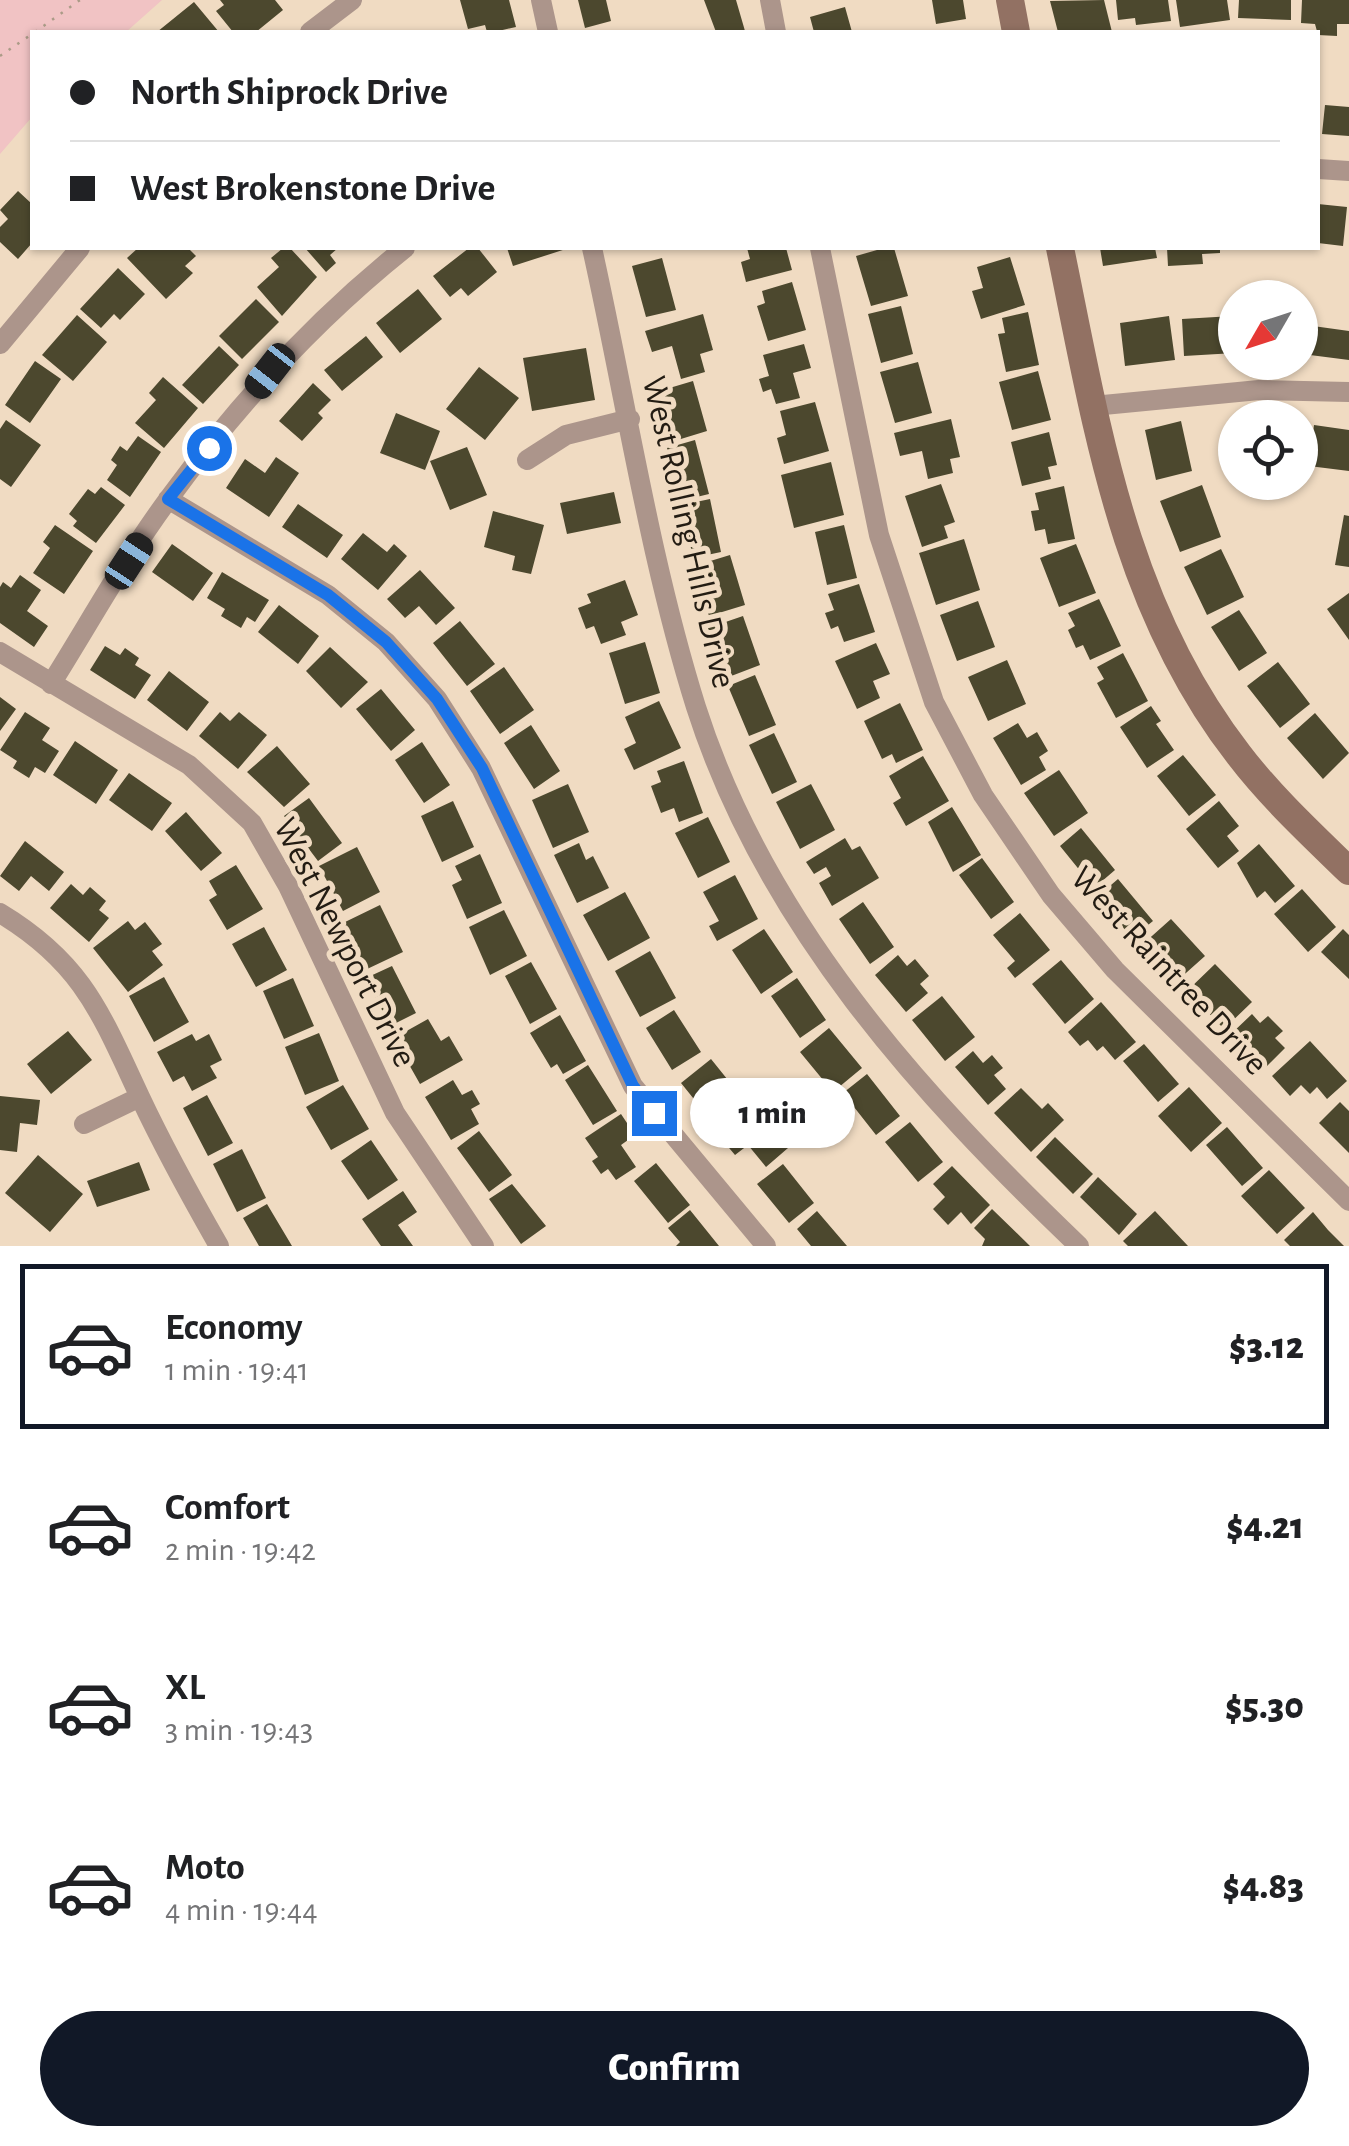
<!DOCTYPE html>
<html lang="en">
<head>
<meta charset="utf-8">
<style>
	body { margin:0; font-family:"Alegreya Sans",sans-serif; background:#f6f6f6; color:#202124; height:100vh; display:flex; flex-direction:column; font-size:38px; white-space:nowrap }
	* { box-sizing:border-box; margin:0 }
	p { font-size:32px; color:#757577 }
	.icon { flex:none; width:55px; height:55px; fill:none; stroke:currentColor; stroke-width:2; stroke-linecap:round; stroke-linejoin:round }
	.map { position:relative; height:1246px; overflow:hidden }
	.panel { display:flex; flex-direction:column; background:#fff; flex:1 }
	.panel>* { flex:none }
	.banner { position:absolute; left:30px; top:30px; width:1290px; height:220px; border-radius:0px; box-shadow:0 2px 8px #0004; display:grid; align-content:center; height:220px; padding:0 40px; background:#fff }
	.needle { width:65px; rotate:231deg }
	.tools { position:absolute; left:1218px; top:280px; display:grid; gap:20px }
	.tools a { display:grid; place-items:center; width:100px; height:100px; border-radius:50%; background:#fff; box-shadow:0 2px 8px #0004; font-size:50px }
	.end { position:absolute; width:45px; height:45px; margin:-22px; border:12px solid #1a73e8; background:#fff; box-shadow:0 0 0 5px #fff }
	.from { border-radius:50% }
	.bubble { position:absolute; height:70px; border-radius:35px; background:#fff; box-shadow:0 2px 8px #0004; font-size:32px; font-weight:800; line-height:70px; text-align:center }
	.car { position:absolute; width:30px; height:60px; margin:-30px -15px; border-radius:12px; box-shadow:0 0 8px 2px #0007; background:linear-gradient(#222 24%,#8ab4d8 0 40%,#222 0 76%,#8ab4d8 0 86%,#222 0) }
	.banner b { display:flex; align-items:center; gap:35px; height:95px; font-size:38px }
	.banner b+b { border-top:2px solid #e0e0e0 }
	.banner i { width:25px; height:25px; background:#202124 }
	ul { padding:18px 0 0; list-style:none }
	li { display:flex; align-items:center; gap:30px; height:165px; margin:0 20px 15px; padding:0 20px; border:5px solid transparent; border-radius:0px }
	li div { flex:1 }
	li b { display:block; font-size:38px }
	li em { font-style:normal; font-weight:800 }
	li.active { border-color:#111827 }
	li>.icon { width:90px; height:90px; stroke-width:1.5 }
	.button { display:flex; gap:20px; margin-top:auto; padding:20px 40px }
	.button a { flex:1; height:115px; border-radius:60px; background:#111827; color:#fff; font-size:40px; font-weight:800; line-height:115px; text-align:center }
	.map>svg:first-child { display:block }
	.green { fill:#f1c3c4 }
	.building { fill:#4c482e }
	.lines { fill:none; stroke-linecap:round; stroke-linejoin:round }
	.path { stroke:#ab9b87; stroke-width:2.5; stroke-dasharray:2.5 8; stroke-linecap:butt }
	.street { stroke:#ac958b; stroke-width:20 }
	.secondary { stroke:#927163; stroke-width:28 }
	.route { stroke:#1a73e8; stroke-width:12 }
	.labels { text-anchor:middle; stroke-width:10; stroke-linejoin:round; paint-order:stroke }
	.street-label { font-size:35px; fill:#231c13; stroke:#f0dbc2 }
</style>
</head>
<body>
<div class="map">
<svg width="1349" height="1246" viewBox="0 0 1349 1246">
	<rect width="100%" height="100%" fill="#f0dbc2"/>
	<path class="green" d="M0 0H162L126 32H32V117L0 154Z"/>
	<path class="building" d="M220 0H275L283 10 256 32H233L216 11 224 5Z
		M460 0H509L516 27 494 32H487L485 25 468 29Z
		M578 0H606L611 21 585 28Z
		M704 0H736L745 31 716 32Z
		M932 0H963L966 19 936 24Z
		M1104 0 1112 32H1058L1050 1Z
		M1116 0H1168L1171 21 1136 25 1135 18 1118 20Z
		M1176 0H1227L1230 20 1180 27Z
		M1239 0H1291V20L1238 18Z
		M1302 0H1349V24H1337V36L1318 35 1315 24 1301 23Z
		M194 2 219 32H157Z
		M845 7 852 32H814L810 17Z
		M1325 105 1349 107V136L1322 134Z
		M18 191 32 204V243L18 259 0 242V227L8 219 0 210Z
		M1318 204 1347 207 1343 246 1318 243Z
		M138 248H188L196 256 185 266 193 273 166 299 127 258Z
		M283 248H290L317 277 282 316 257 287 279 267 271 258Z
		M305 248H338L330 255 336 263 326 272Z
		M469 248H478L497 272 468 296 461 288 450 297 433 276Z
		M507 248H569L513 266Z
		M747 248H786L792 270 746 282 741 262 750 259Z
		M884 248H894L908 296 871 306 856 256Z
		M1100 248H1155L1157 258 1103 266Z
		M1167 248H1220V253L1202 254 1203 264 1168 266Z
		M1010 257 1025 305 981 319 972 291 983 288 977 267Z
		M662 258 676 310 646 317 632 266Z
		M118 268 145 294 120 320 114 314 101 328 80 309Z
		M792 282 806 330 768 341 757 306 765 303 762 291Z
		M418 289 442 319 400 353 376 323Z
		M256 299 279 322 242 359 219 336Z
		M901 306 913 354 881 363 868 314Z
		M1028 312 1039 365 1006 372 998 334 1005 333 1002 318Z
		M703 314 713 350 700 354 705 372 681 379 672 346 652 352 645 331Z
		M77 315 107 342 73 381 42 355Z
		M1169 316 1175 360 1125 366 1120 323Z
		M1233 316 1235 353 1184 356 1182 319Z
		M1313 326 1349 331V360L1310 355Z
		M366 336 383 357 342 391 324 370Z
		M804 344 811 368 793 373 800 398 776 404 771 389 763 392 759 379 769 376 763 355Z
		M219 346 239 365 203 404 182 385Z
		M586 348 595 400 532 411 523 358Z
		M35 361 61 379 30 423 5 405Z
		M918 362 932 413 895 423 880 372Z
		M479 367 519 398 485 440 446 409Z
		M1038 371 1051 420 1012 430 999 382Z
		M163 377 198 408 164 448 135 423 156 400 149 393Z
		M693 381 707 431 671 442 656 392Z
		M313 383 331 400 318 413 323 418 302 441 279 421Z
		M815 402 829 451 784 464 777 438 786 435 780 411Z
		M396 413 440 431 425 470 380 453Z
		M951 419 960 457 950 459 953 473 928 479 922 451 900 456 894 433Z
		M6 420 41 445 11 487 0 479V429Z
		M1181 421 1192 471 1156 480 1145 430Z
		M1314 425 1349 430V471L1309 466Z
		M1049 432 1057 465 1048 467 1051 479 1022 486 1011 442Z
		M138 436 161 452 130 497 107 480 117 465 111 460 120 446 127 451Z
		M695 440 709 494 680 501 667 448Z
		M467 447 487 495 450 510 430 461Z
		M276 457 299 473 269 517 226 488 245 459 265 473Z
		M831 462 844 515 794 528 781 475Z
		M941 484 955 522 944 526 948 538 922 547 905 496Z
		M1202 485 1221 537 1180 552 1160 501Z
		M1064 486 1075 539 1048 544 1045 529 1035 531 1031 511 1039 510 1035 493Z
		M101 487 125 505 96 543 73 526 77 521 69 514 88 489 95 494Z
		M614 492 621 523 567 534 560 503Z
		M710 499 721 552 693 558 682 505Z
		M298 504 343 535 327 558 282 527Z
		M493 511 544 525 531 574 512 570 515 556 484 547Z
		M1344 515 1349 516V567L1335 565Z
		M55 525 93 551 64 594 33 573 50 548 43 542Z
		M844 525 857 578 827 585 815 532Z
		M363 533 387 552 394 544 407 556 378 590 341 559Z
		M964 539 980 590 936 605 919 553Z
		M172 544 213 573 193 601 152 572Z
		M1076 544 1096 593 1059 607 1040 558Z
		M1221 549 1244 597 1207 615 1184 567Z
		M730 555 745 605 709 616 694 566Z
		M420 570 455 608 436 625 419 606 405 618 387 599Z
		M222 572 269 600 255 622 247 617 241 628 221 616 225 609 207 598Z
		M20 575 41 590 27 611 48 626 34 647 0 623V587L3 582 11 588Z
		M625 580 638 615 621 622 626 635 601 644 594 626 586 629 578 608 591 603 587 594Z
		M859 584 875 632 844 642 838 626 831 629 825 613 834 610 828 594Z
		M1349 593V640L1327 609Z
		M1099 599 1121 646 1090 660 1083 645 1076 648 1068 630 1075 626 1068 613Z
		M978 601 995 647 957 661 940 615Z
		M279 605 319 636 298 664 258 632Z
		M1239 610 1267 653 1239 671 1211 627Z
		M743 616 760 665 726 678 708 628Z
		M460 621 495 664 467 686 433 643Z
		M645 642 660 693 625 704 609 653Z
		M876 643 890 674 873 681 880 698 857 709 835 661Z
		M105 646 120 655 125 648 139 658 135 665 151 675 135 699 90 670Z
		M330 647 368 682 341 708 306 671Z
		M1123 653 1148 701 1116 718 1097 683 1104 679 1097 667Z
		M1007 660 1026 704 988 721 968 677Z
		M1278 662 1310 704 1280 728 1247 686Z
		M504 667 534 710 500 734 470 691Z
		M169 671 209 702 187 731 147 700Z
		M755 675 776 725 749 736 728 686Z
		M381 689 415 730 391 751 356 709Z
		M0 697 16 709 0 731Z
		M659 701 681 748 634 770 624 749 636 743 625 717Z
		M900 703 923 750 896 763 892 754 882 759 864 721Z
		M1151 706 1161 721 1156 724 1174 750 1147 768 1120 727Z
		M25 712 50 728 42 740 59 751 45 773 35 767 29 778 13 768 17 761 0 750Z
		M220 712 230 721 239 712 267 735 238 769 199 736Z
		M1315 713 1349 753 1323 779 1287 738Z
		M1018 723 1027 738 1037 732 1048 751 1039 757 1046 770 1021 785 993 738Z
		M531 725 560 771 534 789 504 743Z
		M774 733 797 782 772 794 749 745Z
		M75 741 118 770 96 804 53 775Z
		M422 742 450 785 424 803 395 760Z
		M277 746 310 784 284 807 247 772Z
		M1183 755 1216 795 1189 816 1157 776Z
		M923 756 949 801 906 826 893 803 901 798 889 776Z
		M684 761 703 813 679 822 674 808 661 813 651 786 661 782 657 771Z
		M1059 770 1088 813 1054 836 1024 793Z
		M129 773 172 803 152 831 109 800Z
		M568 784 589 832 553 848 532 800Z
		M811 784 835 830 800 849 776 802Z
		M309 798 342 843 318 861 284 816Z
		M453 801 474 847 442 862 421 816Z
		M1219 801 1239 826 1227 836 1239 851 1218 868 1186 829Z
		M952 807 981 855 953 872 928 822Z
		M186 812 222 853 201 871 165 831Z
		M708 817 730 862 698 878 675 833Z
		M1081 828 1115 870 1094 888 1060 846Z
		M845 838 852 850 860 846 879 878 832 906 819 883 831 876 826 867 814 874 806 862Z
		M25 841 64 872 49 891 31 876 19 891 0 876Z
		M579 843 586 860 593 856 609 888 577 903 554 855Z
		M1259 844 1295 886 1275 903 1265 891 1257 898 1237 863Z
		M357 847 380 892 343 911 319 866Z
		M480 854 502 903 467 919 452 885 462 880 455 866Z
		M982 858 1014 902 991 919 959 875Z
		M236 865 263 909 227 930 209 900 217 895 209 881Z
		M735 875 758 919 717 941 709 926 719 921 703 892Z
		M1118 879 1153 921 1132 938 1097 897Z
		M71 884 83 895 90 887 106 901 99 910 109 918 89 942 50 908Z
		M1302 889 1336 927 1308 952 1274 914Z
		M625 892 650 938 608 961 583 915Z
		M863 902 894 947 870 964 839 919Z
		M380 905 403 952 365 970 343 923Z
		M504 910 527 956 490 975 469 927Z
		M1020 913 1050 950 1015 978 1007 968 1015 961 993 935Z
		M1171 919 1205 956 1177 981 1143 944Z
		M128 921 135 930 145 922 162 944 152 951 163 965 128 992 93 948Z
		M264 927 287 970 256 987 232 944Z
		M764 929 793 972 761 994 732 950Z
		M1343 929 1349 935V979L1321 952Z
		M650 951 676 998 640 1017 615 971Z
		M898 955 907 966 915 959 929 976 920 984 928 993 906 1012 875 975Z
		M1061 960 1094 999 1065 1024 1032 984Z
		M531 962 557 1009 530 1024 505 976Z
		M1215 964 1252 1002 1224 1029 1187 991Z
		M392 966 416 1013 390 1026 366 978Z
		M164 977 189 1022 154 1042 129 996Z
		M293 978 314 1026 284 1039 263 991Z
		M797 978 826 1020 800 1038 771 996Z
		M942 996 975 1037 945 1061 912 1020Z
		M1101 1002 1136 1042 1115 1060 1103 1046 1097 1051 1088 1040 1080 1046 1068 1032Z
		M674 1010 701 1052 672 1070 646 1028Z
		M1252 1014 1260 1023 1268 1016 1283 1031 1275 1038 1285 1048 1264 1069 1231 1034Z
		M560 1015 586 1061 563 1074 557 1064 551 1068 530 1033Z
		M428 1019 441 1041 449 1036 463 1060 420 1084 394 1038Z
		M829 1028 862 1068 833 1092 800 1052Z
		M68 1031 92 1060 51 1094 27 1064Z
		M319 1033 339 1081 305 1095 285 1047Z
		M192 1034 196 1041 209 1034 222 1060 210 1066 217 1078 192 1091 184 1076 173 1082 157 1052Z
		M1310 1041 1347 1081 1327 1099 1317 1087 1310 1094 1301 1085 1290 1096 1272 1076Z
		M1144 1044 1179 1084 1158 1102 1123 1061Z
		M973 1051 983 1063 992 1055 1003 1068 994 1075 1006 1089 988 1105 955 1067Z
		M711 1059 744 1100 714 1124 681 1083Z
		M588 1065 617 1111 593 1125 565 1080Z
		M867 1074 900 1116 876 1135 843 1093Z
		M453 1080 462 1095 472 1090 480 1104 471 1109 479 1124 451 1140 425 1097Z
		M343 1085 369 1129 331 1150 306 1107Z
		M1189 1087 1222 1123 1191 1152 1158 1116Z
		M1021 1088 1042 1109 1048 1103 1064 1120 1031 1152 994 1113Z
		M207 1095 233 1143 208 1156 183 1108Z
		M0 1096 40 1100 37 1125 20 1123 17 1152 0 1150Z
		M1340 1102 1349 1111V1153L1319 1123Z
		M754 1107 788 1148 766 1167 748 1145 735 1155 719 1136Z
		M621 1114 635 1135 621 1145 636 1167 616 1180 608 1169 601 1174 592 1161 598 1157 585 1138Z
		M910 1122 943 1162 918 1182 885 1142Z
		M1227 1127 1263 1168 1242 1186 1206 1145Z
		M479 1131 512 1175 489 1192 457 1148Z
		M1055 1137 1093 1174 1073 1194 1036 1157Z
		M371 1140 398 1180 368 1200 341 1161Z
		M242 1149 266 1198 237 1212 213 1164Z
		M38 1155 83 1194 50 1232 5 1193Z
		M139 1162 150 1190 97 1207 87 1181Z
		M656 1163 690 1205 668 1223 634 1181Z
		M783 1164 814 1203 789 1223 757 1184Z
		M952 1166 990 1205 971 1224 961 1212 948 1225 933 1209 945 1197 933 1184Z
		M1269 1170 1305 1208 1277 1234 1241 1196Z
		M1098 1177 1137 1214 1119 1235 1080 1197Z
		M512 1184 546 1226 521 1244 489 1199Z
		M403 1191 417 1212 398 1225 413 1246H381L362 1219Z
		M267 1204 292 1246H259L243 1218Z
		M992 1209 1030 1246H982L985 1239 974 1228Z
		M690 1210 719 1246H676L680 1242 668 1228Z
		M817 1211 847 1246H811L797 1229Z
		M1155 1211 1188 1246H1128L1123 1241Z
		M1313 1212 1328 1230 1344 1246H1290L1284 1240Z"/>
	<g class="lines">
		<path class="path" d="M35 32 80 0
			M0 56 32 34"/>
		<path class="street" d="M541 0 548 32
			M770 0 776 32
			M310 32 352 0
			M1318 169 1349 171
			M592 248C626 400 649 557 696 707 765 923 919 1093 1079 1246
			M820 248 879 535 934 702 983 795 1051 895 1115 970 1349 1201
			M0 344 80 248
			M1093 406 1259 390 1349 392
			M527 460 566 435 630 419
			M168 499 328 595 386 642 437 699 481 768 633 1086 766 1246
			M0 652 189 765 252 823 288 886 395 1113 484 1246
			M51 684C90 622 126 556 170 497 238 404 315 320 405 248
			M0 913C83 963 101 1014 140 1097 164 1148 191 1197 219 1246
			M84 1124 140 1097"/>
		<path class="secondary" d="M1010 0 1016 32
			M1060 248C1097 427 1123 606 1239 755 1271 797 1311 834 1349 871"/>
	</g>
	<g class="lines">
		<path class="route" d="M209 448 168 499 328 595 386 642 437 699 482 768 633 1086 654 1113"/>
	</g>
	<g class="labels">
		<g class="street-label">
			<text transform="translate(690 532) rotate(77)" y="12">West Rolling Hills Drive</text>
			<text transform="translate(346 942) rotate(63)" y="12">West Newport Drive</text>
			<text transform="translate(1170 970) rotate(47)" y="12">West Raintree Drive</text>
		</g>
	</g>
</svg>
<div class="tools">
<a><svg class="needle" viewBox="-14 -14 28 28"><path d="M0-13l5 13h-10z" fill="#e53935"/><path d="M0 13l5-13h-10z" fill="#757577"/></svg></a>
<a><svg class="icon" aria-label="locate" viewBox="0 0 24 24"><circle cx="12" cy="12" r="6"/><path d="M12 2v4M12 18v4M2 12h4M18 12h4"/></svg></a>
</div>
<i class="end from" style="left:209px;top:448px"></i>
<i class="end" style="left:654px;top:1113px"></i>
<div class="bubble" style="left:690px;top:1078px;width:165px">1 min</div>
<i class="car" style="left:270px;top:371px;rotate:218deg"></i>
<i class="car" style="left:129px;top:561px;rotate:33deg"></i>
<div class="banner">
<b><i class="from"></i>North Shiprock Drive</b>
<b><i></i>West Brokenstone Drive</b>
</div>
</div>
<section class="panel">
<ul>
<li class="active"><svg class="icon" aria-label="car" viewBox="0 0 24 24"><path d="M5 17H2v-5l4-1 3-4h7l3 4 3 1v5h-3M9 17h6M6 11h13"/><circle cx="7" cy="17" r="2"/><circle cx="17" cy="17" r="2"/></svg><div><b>Economy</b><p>1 min · 19:41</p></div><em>$3.12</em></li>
<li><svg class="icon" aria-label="car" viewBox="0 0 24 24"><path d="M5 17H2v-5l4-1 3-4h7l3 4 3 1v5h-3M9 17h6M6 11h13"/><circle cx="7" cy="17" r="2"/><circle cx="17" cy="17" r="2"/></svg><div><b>Comfort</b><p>2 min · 19:42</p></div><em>$4.21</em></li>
<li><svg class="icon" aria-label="car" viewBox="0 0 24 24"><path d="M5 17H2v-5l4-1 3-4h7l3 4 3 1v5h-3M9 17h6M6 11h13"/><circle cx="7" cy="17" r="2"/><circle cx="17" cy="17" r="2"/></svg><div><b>XL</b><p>3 min · 19:43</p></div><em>$5.30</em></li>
<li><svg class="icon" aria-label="car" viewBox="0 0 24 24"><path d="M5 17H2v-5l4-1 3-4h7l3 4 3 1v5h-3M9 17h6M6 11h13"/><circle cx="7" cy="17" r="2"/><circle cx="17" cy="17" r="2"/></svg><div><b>Moto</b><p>4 min · 19:44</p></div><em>$4.83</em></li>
</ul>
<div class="button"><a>Confirm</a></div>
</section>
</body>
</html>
